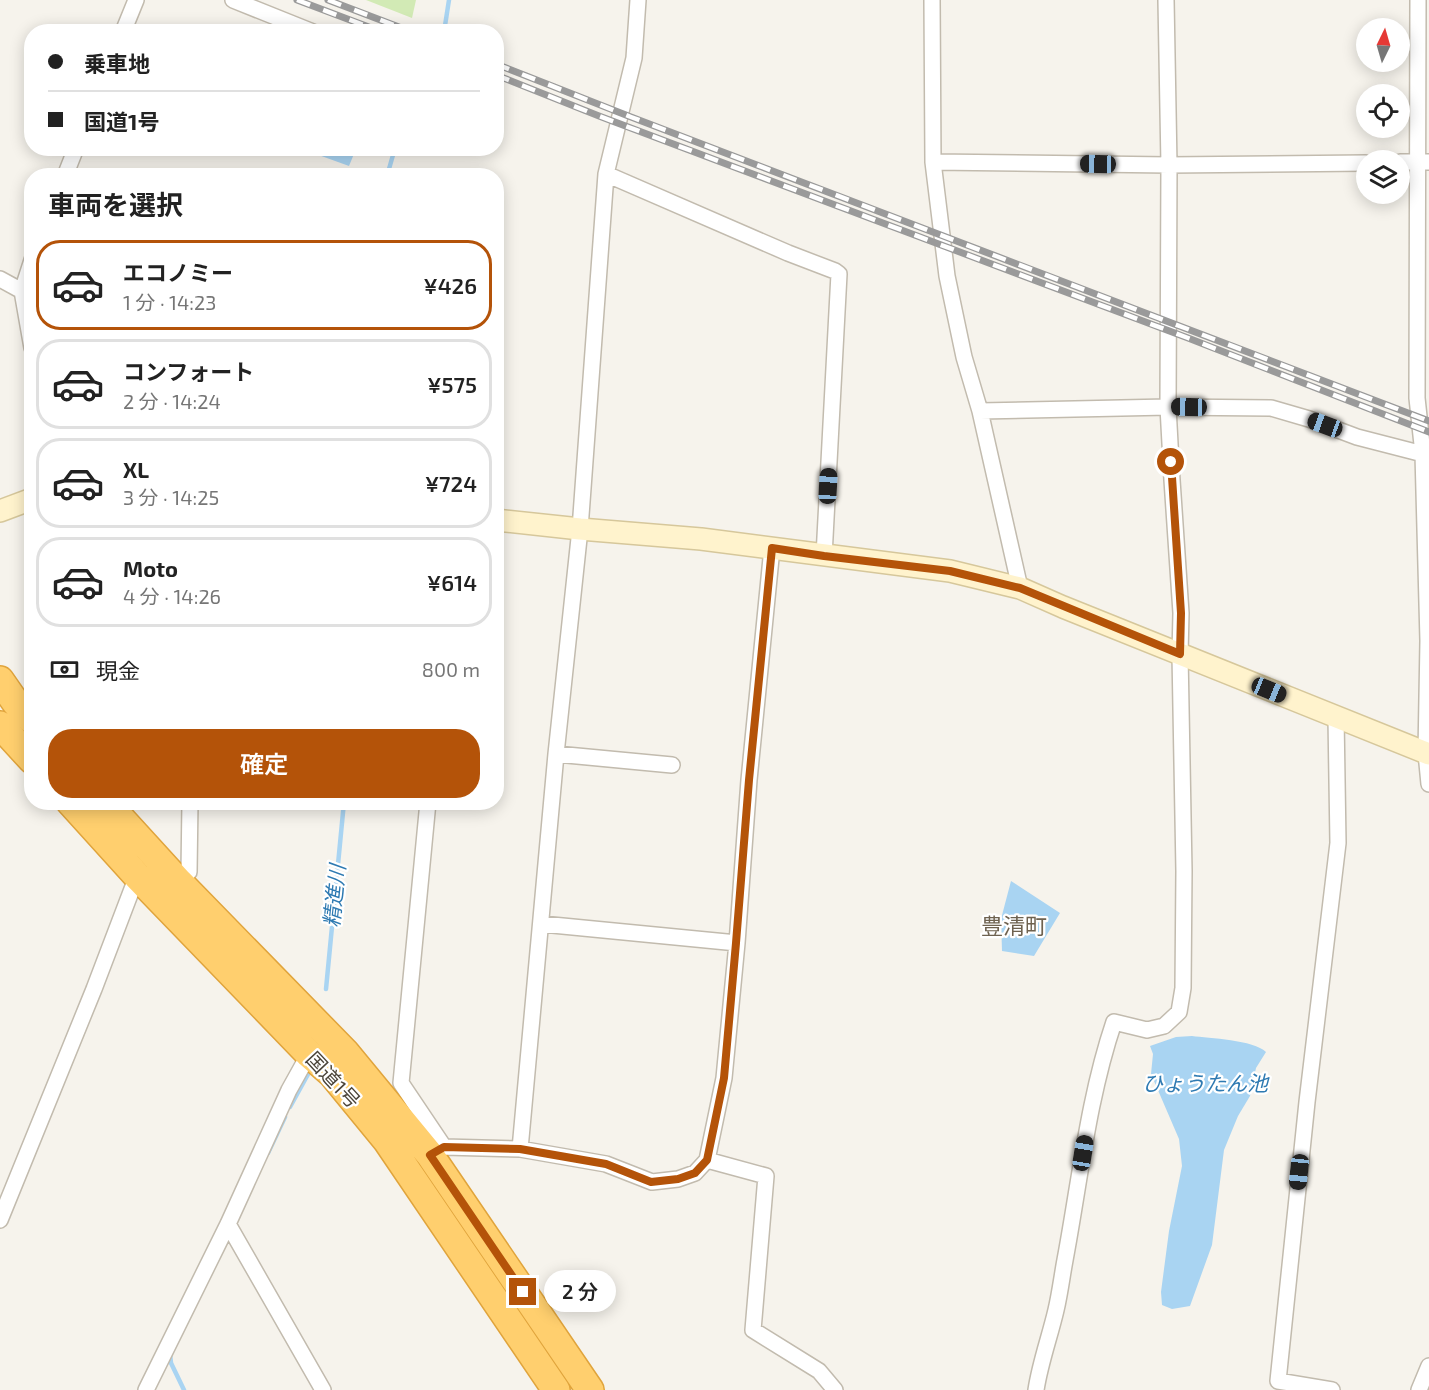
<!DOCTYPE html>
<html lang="ja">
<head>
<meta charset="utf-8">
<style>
	body { margin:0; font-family:"Exo 2","Noto Sans JP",sans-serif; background:#f2f2f2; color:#222; height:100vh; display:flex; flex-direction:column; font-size:22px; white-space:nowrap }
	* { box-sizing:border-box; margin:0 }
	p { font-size:20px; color:#767676 }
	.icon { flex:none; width:33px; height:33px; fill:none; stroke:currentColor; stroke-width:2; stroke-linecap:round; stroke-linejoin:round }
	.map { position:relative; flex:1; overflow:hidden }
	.panel { position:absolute; left:24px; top:168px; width:480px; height:642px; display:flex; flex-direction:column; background:#fff; border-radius:24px; box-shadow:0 3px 15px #0003 }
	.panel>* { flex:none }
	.guide { position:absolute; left:24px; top:24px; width:480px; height:132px; border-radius:24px; box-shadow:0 3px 15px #0003; display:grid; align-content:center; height:132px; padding:0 24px; background:#fff }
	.needle { width:39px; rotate:5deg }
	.buttons { position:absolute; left:1356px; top:18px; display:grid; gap:12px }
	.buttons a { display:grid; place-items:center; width:54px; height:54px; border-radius:50%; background:#fff; box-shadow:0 3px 15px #0003; font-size:30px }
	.end { position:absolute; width:27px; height:27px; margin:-14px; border:8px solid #b45309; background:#fff; box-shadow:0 0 0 3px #fff }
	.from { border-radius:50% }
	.bubble { position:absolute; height:42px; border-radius:21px; background:#fff; box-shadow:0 3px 15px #0003; font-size:20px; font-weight:600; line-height:42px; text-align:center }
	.car { position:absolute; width:18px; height:36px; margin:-18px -9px; border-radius:8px; box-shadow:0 0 4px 2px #0007; background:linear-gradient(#222 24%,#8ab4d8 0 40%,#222 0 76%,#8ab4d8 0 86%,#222 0) }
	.guide b { display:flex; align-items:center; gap:21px; height:57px; font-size:22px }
	.guide b+b { border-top:2px solid #e0e0e0 }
	.guide i { width:15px; height:15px; background:#222 }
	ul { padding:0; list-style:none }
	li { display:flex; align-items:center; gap:18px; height:90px; margin:0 12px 9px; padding:0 12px; border:3px solid #e0e0e0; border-radius:24px }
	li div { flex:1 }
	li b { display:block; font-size:22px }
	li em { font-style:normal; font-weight:600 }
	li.on { border-color:#b45309 }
	li>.icon { width:54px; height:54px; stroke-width:1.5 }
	h2 { padding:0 24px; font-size:27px; line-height:72px }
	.pay { display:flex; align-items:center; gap:15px; height:66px; padding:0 24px; font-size:22px }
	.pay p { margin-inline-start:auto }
	.action { display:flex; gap:12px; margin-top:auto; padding:12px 24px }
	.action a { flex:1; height:69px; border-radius:24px; background:#b45309; color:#fff; font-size:24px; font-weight:600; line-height:69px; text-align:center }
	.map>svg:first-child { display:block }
	.green { fill:#d2eab5 }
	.water { fill:#a9d4f2 }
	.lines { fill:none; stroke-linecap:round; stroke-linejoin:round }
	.stream { stroke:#a9d4f2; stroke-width:4.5 }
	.street-casing { stroke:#c2bbae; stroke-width:18 }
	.secondary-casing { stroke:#d6c79b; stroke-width:24 }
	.highway-casing { stroke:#e0a43c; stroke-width:30 }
	.street { stroke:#fff; stroke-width:15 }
	.secondary { stroke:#fff3cd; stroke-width:21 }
	.highway { stroke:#ffcf6e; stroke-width:27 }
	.rail-casing { stroke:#9a9a9a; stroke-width:7 }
	.rail { stroke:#fff; stroke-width:4.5; stroke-dasharray:14; stroke-linecap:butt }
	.route { stroke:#b45309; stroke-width:8 }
	.labels { text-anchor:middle; stroke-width:4.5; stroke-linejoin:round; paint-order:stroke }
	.street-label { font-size:20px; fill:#4b4439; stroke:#fff }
	.water-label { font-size:21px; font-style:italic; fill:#2e7ab2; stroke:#fff }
	.quarter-label { font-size:22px; fill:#6e6250; stroke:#fff }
</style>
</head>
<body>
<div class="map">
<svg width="1429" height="1390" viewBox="0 0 1429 1390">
	<rect width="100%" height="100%" fill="#f6f3ec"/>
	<path class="green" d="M366 0H416L412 18Z"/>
	<path class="water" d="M302 149H356L349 166Z
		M1011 881 1060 913 1034 956 1002 951 1001 919Z
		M1192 1036C1209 1038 1254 1040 1266 1052L1256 1068 1250 1096 1238 1116 1224 1150 1212 1245 1190 1306 1172 1309 1162 1305 1161 1292 1169 1231 1182 1166 1179 1139 1151 1074 1153 1054 1150 1046 1176 1037Z"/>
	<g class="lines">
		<path class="stream" d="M444 32 449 0
			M387 176 395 148
			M326 989 344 802
			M290 1107 312 1067
			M268 1153 285 1117
			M170 1354 171 1363 184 1390"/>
		<defs>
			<path id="street" d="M233 0 313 32
				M932 0 933 162 947 276 964 357 980 411 1020 588
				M1418 0 1417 398 1423 454 1428 641 1426 753 1429 784
				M123 32 136 0
				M933 162 1169 165 1366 163
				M1400 162H1429
				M606 174 788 253 835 271 839 274 824 556
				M65 176 76 148
				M32 260 22 291 32 348
				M0 279 22 291
				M980 411 1168 407 1271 408 1309 419 1357 437 1423 454
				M556 754 672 765
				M428 802 401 1083 444 1147
				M179 882 189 872 190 802
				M542 924 737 943
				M520 1149 556 754 580 529 606 174 634 58 638 0
				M430 1155 444 1147 520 1149 606 1164 652 1182 678 1179 695 1173 707 1160 724 1078 737 943 749 780 772 548
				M707 1160 766 1176 753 1330 819 1371 835 1390
				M0 1220 94 989 137 876
				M228 1224 323 1390
				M146 1390 228 1224 289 1090 309 1054
				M1036 1390C1040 1363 1050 1336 1056 1310 1060 1293 1062 1276 1065 1260 1080 1180 1088 1099 1114 1022L1147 1030 1164 1026 1179 1012 1183 988 1184 871 1180 654 1181 613 1172 480 1168 407 1169 165 1166 0
				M1332 1390 1278 1381 1307 1102 1338 843 1336 717
				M1419 1390 1429 1366"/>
			<path id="secondary" d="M0 511 32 499
				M496 520 580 529 701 539 950 571 1020 588 1063 607 1429 754"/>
			<path id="highway" d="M0 680 16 703 32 720
				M0 725 32 760
				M70 802 137 876 309 1054 332 1074 387 1141 556 1390
				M106 802 179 882 346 1053 430 1155 590 1390"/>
		</defs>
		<use href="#street" class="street-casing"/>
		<use href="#secondary" class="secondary-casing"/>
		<use href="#highway" class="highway-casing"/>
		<use href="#street" class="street"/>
		<use href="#secondary" class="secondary"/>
		<use href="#highway" class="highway"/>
		<defs>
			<path id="rail" d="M297 0 382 32
				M328 0 412 32
				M496 64 631 117 1429 421
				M496 75 599 116 1188 338 1429 432"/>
		</defs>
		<use href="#rail" class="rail-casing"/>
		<use href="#rail" class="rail"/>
	</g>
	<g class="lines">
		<path class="route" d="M523 1292 430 1155 444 1147 520 1149 606 1164 651 1182 678 1179 695 1173 707 1160 724 1078 736 943 749 780 772 548 824 556 950 571 1020 588 1180 654 1181 613 1171 462"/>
	</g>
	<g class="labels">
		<g class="street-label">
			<text transform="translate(333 1080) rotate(47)" y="7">国道1号</text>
		</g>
		<g class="water-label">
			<text transform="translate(335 896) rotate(-84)" y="7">精進川</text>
			<text x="1205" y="1091">ひょうたん池</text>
		</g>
		<g class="quarter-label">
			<text x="1014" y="934">豊清町</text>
		</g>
	</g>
</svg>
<div class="buttons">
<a><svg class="needle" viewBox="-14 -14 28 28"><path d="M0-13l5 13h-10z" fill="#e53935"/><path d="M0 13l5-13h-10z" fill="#767676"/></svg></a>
<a><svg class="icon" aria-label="locate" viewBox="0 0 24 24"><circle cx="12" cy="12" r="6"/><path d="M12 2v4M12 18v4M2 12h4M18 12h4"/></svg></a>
<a><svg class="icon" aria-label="layers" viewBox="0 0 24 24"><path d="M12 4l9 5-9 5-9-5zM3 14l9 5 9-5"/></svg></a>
</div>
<i class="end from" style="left:1171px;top:462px"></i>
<i class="end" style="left:523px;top:1292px"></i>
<div class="bubble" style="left:544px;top:1270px;width:72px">2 分</div>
<i class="car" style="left:1098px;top:164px;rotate:271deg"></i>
<i class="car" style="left:1189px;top:407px;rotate:271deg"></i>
<i class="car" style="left:1325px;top:425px;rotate:290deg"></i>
<i class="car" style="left:828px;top:486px;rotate:3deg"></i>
<i class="car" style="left:1269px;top:690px;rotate:112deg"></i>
<i class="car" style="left:1083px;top:1153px;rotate:9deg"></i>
<i class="car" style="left:1299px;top:1172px;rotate:186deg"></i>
<div class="guide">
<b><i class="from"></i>乗車地</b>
<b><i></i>国道1号</b>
</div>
<section class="panel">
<h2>車両を選択</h2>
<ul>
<li class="on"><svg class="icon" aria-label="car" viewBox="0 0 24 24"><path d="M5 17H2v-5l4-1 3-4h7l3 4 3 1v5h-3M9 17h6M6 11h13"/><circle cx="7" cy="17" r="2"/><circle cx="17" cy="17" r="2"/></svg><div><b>エコノミー</b><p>1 分 · 14:23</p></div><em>¥426</em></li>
<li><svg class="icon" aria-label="car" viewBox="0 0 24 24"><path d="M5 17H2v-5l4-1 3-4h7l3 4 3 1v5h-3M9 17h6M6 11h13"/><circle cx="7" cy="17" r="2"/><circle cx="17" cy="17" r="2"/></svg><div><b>コンフォート</b><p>2 分 · 14:24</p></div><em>¥575</em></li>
<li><svg class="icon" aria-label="car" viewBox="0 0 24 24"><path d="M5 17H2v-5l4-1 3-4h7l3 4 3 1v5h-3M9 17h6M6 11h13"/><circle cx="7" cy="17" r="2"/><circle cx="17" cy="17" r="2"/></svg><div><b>XL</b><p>3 分 · 14:25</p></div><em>¥724</em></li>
<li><svg class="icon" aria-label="car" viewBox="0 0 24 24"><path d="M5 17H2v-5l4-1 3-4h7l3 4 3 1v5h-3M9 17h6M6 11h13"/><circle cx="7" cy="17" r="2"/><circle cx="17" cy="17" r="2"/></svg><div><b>Moto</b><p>4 分 · 14:26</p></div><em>¥614</em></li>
</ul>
<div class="pay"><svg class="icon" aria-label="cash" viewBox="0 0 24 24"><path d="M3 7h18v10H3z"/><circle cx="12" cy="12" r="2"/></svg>現金<p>800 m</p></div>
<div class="action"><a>確定</a></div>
</section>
</div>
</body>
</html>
